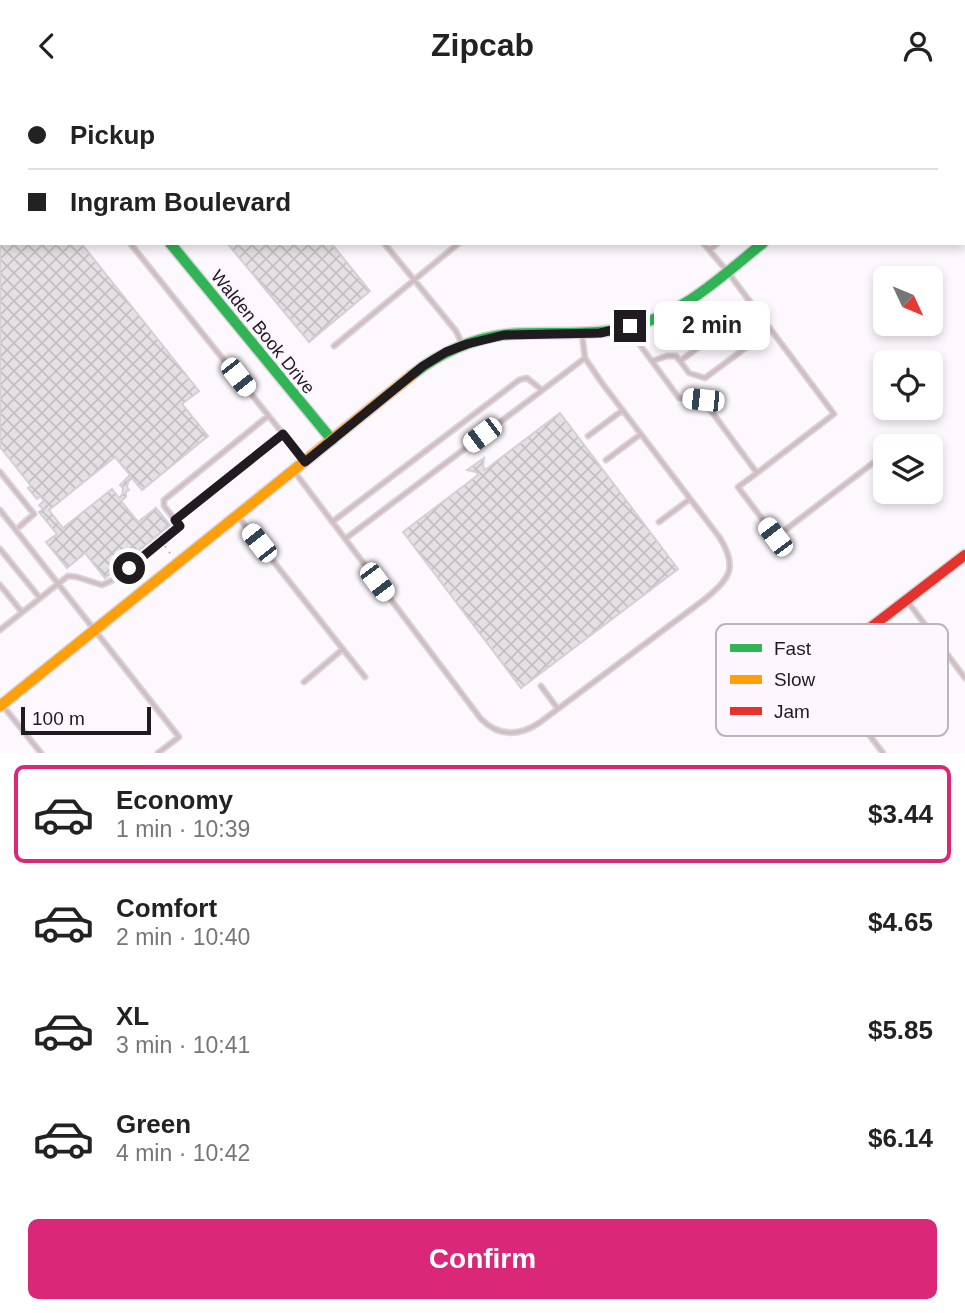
<!DOCTYPE html>
<html lang="en">
<head>
<meta charset="utf-8">
<style>
	body { margin:0; font-family:Helvetica,sans-serif; background:#f6f6f6; color:#222; height:100vh; display:flex; flex-direction:column; font-size:26px; white-space:nowrap }
	* { box-sizing:border-box; margin:0 }
	p { font-size:23px; color:#767676 }
	.icon { flex:none; width:38px; height:38px; fill:none; stroke:currentColor; stroke-width:2; stroke-linecap:round; stroke-linejoin:round }
	.map { position:relative; height:662px; overflow:hidden }
	.panel { display:flex; flex-direction:column; background:#fff; flex:1 }
	.panel>* { flex:none }
	.guide { position:absolute; left:0px; top:0px; width:966px; height:154px; box-shadow:0 4px 10px #0003; display:grid; align-content:center; height:154px; padding:0 28px; background:#fff }
	.needle { width:46px; rotate:134deg }
	.fabs { position:absolute; left:873px; top:175px; display:grid; gap:14px }
	.fabs a { display:grid; place-items:center; width:70px; height:70px; border-radius:10px; background:#fff; box-shadow:0 4px 10px #0003; font-size:35px }
	.scale { position:absolute; left:21px; bottom:18px; width:130px; box-sizing:border-box; padding-left:7px; border:4px solid #1f1b1f; border-top:0; font-size:19px; line-height:24px; white-space:nowrap; color:#1f1b1f; -webkit-text-stroke:5px #fef6ff; paint-order:stroke }
	.end { position:absolute; width:32px; height:32px; margin:-16px; border:9px solid #1f1b1f; background:#fff; box-shadow:0 0 0 4px #fff }
	.from { border-radius:50% }
	.bubble { position:absolute; height:49px; border-radius:10px; background:#fff; box-shadow:0 4px 10px #0003; font-size:23px; font-weight:700; line-height:49px; text-align:center }
	.car { position:absolute; width:21px; height:42px; margin:-21px -10px; border-radius:9px; box-shadow:0 0 5px 2px #0007; background:linear-gradient(#fff 24%,#345 0 40%,#fff 0 76%,#345 0 86%,#fff 0) }
	.guide b { display:flex; align-items:center; gap:24px; height:66px; font-size:26px }
	.guide b+b { border-top:2px solid #e0e0e0 }
	.guide i { width:18px; height:18px; background:#222 }
	ul { padding:12px 0 0; list-style:none }
	li { display:flex; align-items:center; gap:21px; height:98px; margin:0 14px 10px; padding:0 14px; border:4px solid transparent; border-radius:10px }
	li div { flex:1 }
	li b { display:block; font-size:26px }
	li em { font-style:normal; font-weight:700 }
	li.on { border-color:#db2777 }
	li>.icon { width:63px; height:63px; stroke-width:1.5 }
	.action { display:flex; gap:14px; margin-top:auto; padding:14px 28px }
	.action a { flex:1; height:80px; border-radius:10px; background:#db2777; color:#fff; font-size:28px; font-weight:700; line-height:80px; text-align:center }
	header { display:flex; justify-content:space-between; align-items:center; height:91px; padding:0 28px; background:#fff; font-size:32px; font-weight:700 }
	.map>svg:first-child { display:block }
	.building { fill:url(#building-cross-hatch); stroke:#d4d0d5; stroke-width:2; fill-rule:evenodd }
	.lines { fill:none; stroke-linecap:round; stroke-linejoin:round }
	.lane-casing { stroke:#d9d5d9; stroke-width:7 }
	.street-casing { stroke:#d9d5d9; stroke-width:10 }
	.fast-casing { stroke:#d9d5d9; stroke-width:13 }
	.slow-casing { stroke:#d9d5d9; stroke-width:13 }
	.jam-casing { stroke:#d9d5d9; stroke-width:13 }
	.path { stroke:#c4b7bc; stroke-width:2; stroke-dasharray:2 5; stroke-linecap:butt }
	.lane { stroke:#d2bdc3; stroke-width:3.5 }
	.street { stroke:#d2bdc3; stroke-width:7 }
	.fast { stroke:#30b455; stroke-width:10 }
	.slow { stroke:#ff9f0a; stroke-width:10 }
	.jam { stroke:#e5322d; stroke-width:10 }
	.route { stroke:#1f1b1f; stroke-width:9 }
	.labels { text-anchor:middle; stroke-width:7; stroke-linejoin:round; paint-order:stroke }
	.street-label { font-size:18px; fill:#1f1b1f; stroke:#fef6ff }
	.key { fill:#fef6ff; stroke:#bbb4bc; stroke-width:2 }
	.key-label { font-size:19px; fill:#1f1b1f }
</style>
</head>
<body>
<header><svg class="icon" aria-label="back" viewBox="0 0 24 24"><path d="M15 5l-7 7 7 7"/></svg>Zipcab<svg class="icon" aria-label="person" viewBox="0 0 24 24"><circle cx="12" cy="8" r="4"/><path d="M4 21q1-7 8-7t8 7"/></svg></header>
<div class="map">
<svg width="965" height="662" viewBox="0 0 965 662">
	<defs>
		<pattern id="building-cross-hatch" width="8" height="8" patternUnits="userSpaceOnUse" patternTransform="scale(1.75)"><rect width="8" height="8" fill="#e4e0e4"/><path d="M0 0l8 8M0 8l8-8" fill="none" stroke="#c3c0c3"/></pattern>
	</defs>
	<rect width="100%" height="100%" fill="#fdf8fd"/>
	<path class="building" d="M115 0H205L206 2H113Z
		M306 0H421L422 2H307Z
		M441 0H528L529 2H442Z
		M2 77V152H81L199 300 182 313 208 345 142 399 132 387 128 391 127 396 129 399 126 401V406L121 410 138 431 156 417 170 434 105 487 85 462 67 477 46 451 57 443 39 421 43 418 39 414 44 410 40 405 37 408 28 397 31 395 0 356V78ZM115 366 130 384 120 394 123 397 122 404 119 407 112 398 63 437 49 419Z
		M227 152H331L370 200 309 251Z
		M560 322 678 478 521 597 403 441 478 384 476 381 467 379 484 367 483 375 485 379Z"/>
	<g class="lines">
		<defs>
			<path id="lane" d="M258 0 259 2
				M568 0 570 2
				M821 0 823 2
				M7 2 11 0
				M594 2 596 0
				M696 2 697 0
				M831 2 833 0
				M897 2V0
				M0 6 2 5
				M0 61 2 60
				M964 91 965 92
				M964 109 965 108
				M130 152 304 369
				M384 152 456 240 462 253
				M703 152 709 159
				M750 235 743 224 680 270 689 282 705 287 759 247 750 235 762 226
				M631 237 640 254 679 307 703 309 757 382 834 323 727 180 709 159 718 152
				M334 255 459 152
				M652 270 667 265H676L680 270
				M588 345 623 319
				M606 369 641 343
				M294 380 481 628C499 646 519 645 539 632L705 508C730 487 738 477 720 447L602 292 585 267 582 243
				M0 381 34 423 19 436
				M757 382 738 396 776 446 873 372
				M0 419 179 646 158 662
				M239 427 365 586
				M175 429 283 343
				M332 431 519 289 527 287 542 299
				M659 431 690 408
				M345 448 585 267
				M0 458 40 507
				M0 494 22 521
				M908 511 965 587
				M0 539 68 485 77 486 102 494 113 489 180 435 164 415V409L268 325
				M829 569 818 576 883 662
				M304 591 343 558
				M541 595 558 618
				M3 615 41 662"/>
			<path id="street" d="M45 0 46 2
				M952 2 954 0"/>
			<path id="fast" d="M170 152 332 349
				M412 284C439 262 475 246 510 243 551 240 593 246 633 235 684 222 723 184 763 152"/>
			<path id="slow" d="M946 0 947 2
				M0 615 412 284"/>
			<path id="jam" d="M964 30 965 31
				M831 567 965 464"/>
		</defs>
		<use href="#lane" class="lane-casing"/>
		<use href="#street" class="street-casing"/>
		<use href="#fast" class="fast-casing"/>
		<use href="#slow" class="slow-casing"/>
		<use href="#jam" class="jam-casing"/>
		<path class="path" d="M165 455 172 465"/>
		<use href="#lane" class="lane"/>
		<use href="#street" class="street"/>
		<use href="#fast" class="fast"/>
		<use href="#slow" class="slow"/>
		<use href="#jam" class="jam"/>
	</g>
	<g class="lines">
		<path class="route" d="M129 477 180 435 175 429 283 343 305 371 423 275 446 261 467 253 504 244 600 242 630 235"/>
	</g>
	<g class="labels">
		<g class="street-label">
			<text transform="translate(263 241) rotate(51)" y="6">Walden Book Drive</text>
		</g>
	</g>
	<rect x="716" y="533" width="232" height="112" rx="10" class="key"/>
	<rect x="730" y="553" width="32" height="8" fill="#30b455"/>
	<rect x="730" y="584" width="32" height="9" fill="#ff9f0a"/>
	<rect x="730" y="616" width="32" height="8" fill="#e5322d"/>
	<g class="key-label">
		<text x="774" y="564">Fast</text>
		<text x="774" y="595">Slow</text>
		<text x="774" y="627">Jam</text>
	</g>
</svg>
<div class="fabs">
<a><svg class="needle" viewBox="-14 -14 28 28"><path d="M0-13l5 13h-10z" fill="#e53935"/><path d="M0 13l5-13h-10z" fill="#767676"/></svg></a>
<a><svg class="icon" aria-label="locate" viewBox="0 0 24 24"><circle cx="12" cy="12" r="6"/><path d="M12 2v4M12 18v4M2 12h4M18 12h4"/></svg></a>
<a><svg class="icon" aria-label="layers" viewBox="0 0 24 24"><path d="M12 4l9 5-9 5-9-5zM3 14l9 5 9-5"/></svg></a>
</div>
<div class="scale">100 m</div>
<i class="end from" style="left:129px;top:477px"></i>
<i class="end" style="left:630px;top:235px"></i>
<div class="bubble" style="left:654px;top:210px;width:116px">2 min</div>
<i class="car" style="left:238px;top:286px;rotate:142deg"></i>
<i class="car" style="left:703px;top:309px;rotate:276deg"></i>
<i class="car" style="left:482px;top:344px;rotate:233deg"></i>
<i class="car" style="left:775px;top:446px;rotate:323deg"></i>
<i class="car" style="left:259px;top:452px;rotate:322deg"></i>
<i class="car" style="left:377px;top:491px;rotate:143deg"></i>
<div class="guide">
<b><i class="from"></i>Pickup</b>
<b><i></i>Ingram Boulevard</b>
</div>
</div>
<section class="panel">
<ul>
<li class="on"><svg class="icon" aria-label="car" viewBox="0 0 24 24"><path d="M5 17H2v-5l4-1 3-4h7l3 4 3 1v5h-3M9 17h6M6 11h13"/><circle cx="7" cy="17" r="2"/><circle cx="17" cy="17" r="2"/></svg><div><b>Economy</b><p>1 min · 10:39</p></div><em>$3.44</em></li>
<li><svg class="icon" aria-label="car" viewBox="0 0 24 24"><path d="M5 17H2v-5l4-1 3-4h7l3 4 3 1v5h-3M9 17h6M6 11h13"/><circle cx="7" cy="17" r="2"/><circle cx="17" cy="17" r="2"/></svg><div><b>Comfort</b><p>2 min · 10:40</p></div><em>$4.65</em></li>
<li><svg class="icon" aria-label="car" viewBox="0 0 24 24"><path d="M5 17H2v-5l4-1 3-4h7l3 4 3 1v5h-3M9 17h6M6 11h13"/><circle cx="7" cy="17" r="2"/><circle cx="17" cy="17" r="2"/></svg><div><b>XL</b><p>3 min · 10:41</p></div><em>$5.85</em></li>
<li><svg class="icon" aria-label="car" viewBox="0 0 24 24"><path d="M5 17H2v-5l4-1 3-4h7l3 4 3 1v5h-3M9 17h6M6 11h13"/><circle cx="7" cy="17" r="2"/><circle cx="17" cy="17" r="2"/></svg><div><b>Green</b><p>4 min · 10:42</p></div><em>$6.14</em></li>
</ul>
<div class="action"><a>Confirm</a></div>
</section>
</body>
</html>
